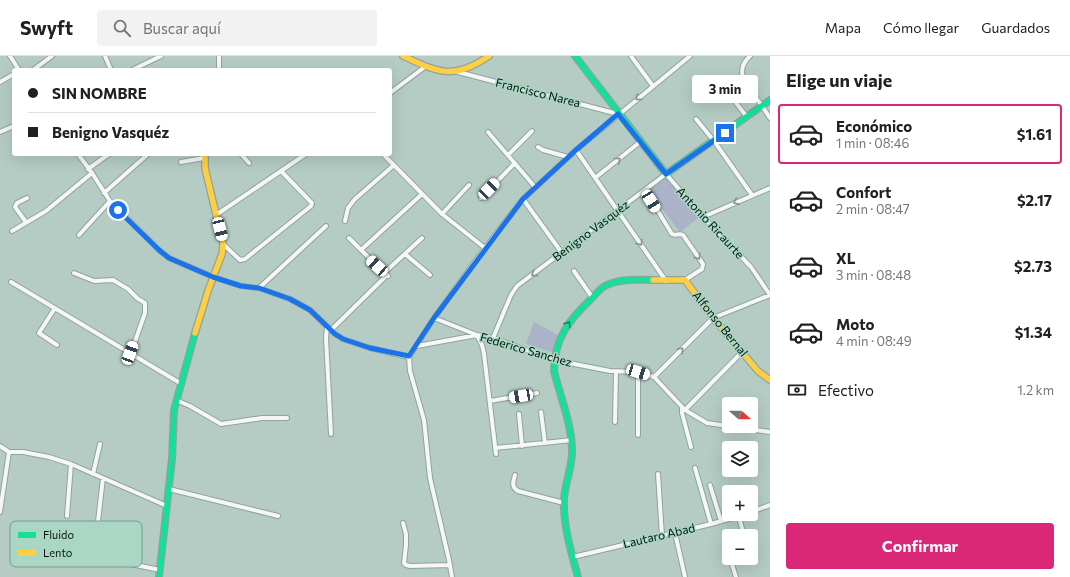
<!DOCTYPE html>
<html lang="es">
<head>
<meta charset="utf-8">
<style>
	body { margin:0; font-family:Commissioner,sans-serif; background:#f2f2f2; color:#202124; height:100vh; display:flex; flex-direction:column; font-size:15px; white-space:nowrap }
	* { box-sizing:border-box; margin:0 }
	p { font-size:13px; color:#757577 }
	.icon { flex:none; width:22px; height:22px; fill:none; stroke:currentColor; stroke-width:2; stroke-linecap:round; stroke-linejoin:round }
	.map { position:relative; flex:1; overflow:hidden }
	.drawer { display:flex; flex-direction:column; background:#fff; width:300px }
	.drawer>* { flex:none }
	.top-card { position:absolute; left:12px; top:12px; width:380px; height:88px; border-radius:4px; box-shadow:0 4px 16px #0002; display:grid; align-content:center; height:88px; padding:0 16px; background:#fff }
	.needle { width:26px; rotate:111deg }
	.controls { position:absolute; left:722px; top:341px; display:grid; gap:8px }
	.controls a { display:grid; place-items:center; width:36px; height:36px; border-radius:4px; background:#fff; box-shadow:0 4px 16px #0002; font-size:20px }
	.end { position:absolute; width:18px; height:18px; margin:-9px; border:5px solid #1a73e8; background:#fff; box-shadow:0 0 0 2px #fff }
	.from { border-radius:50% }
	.bubble { position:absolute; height:28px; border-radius:4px; background:#fff; box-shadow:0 4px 16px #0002; font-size:13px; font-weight:700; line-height:28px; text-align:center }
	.car { position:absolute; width:12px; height:24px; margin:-12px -6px; border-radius:5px; box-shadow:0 0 3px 1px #0007; background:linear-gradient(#fff 24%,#345 0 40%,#fff 0 76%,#345 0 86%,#fff 0) }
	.top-card b { display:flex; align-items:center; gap:14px; height:38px; font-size:15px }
	.top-card b+b { border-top:1px solid #e0e0e0 }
	.top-card i { width:10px; height:10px; background:#202124 }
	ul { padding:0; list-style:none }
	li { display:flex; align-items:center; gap:12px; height:60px; margin:0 8px 6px; padding:0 8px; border:2px solid transparent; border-radius:4px }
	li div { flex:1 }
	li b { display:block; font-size:15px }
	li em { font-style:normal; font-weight:700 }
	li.selected { border-color:#db2777 }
	li>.icon { width:36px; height:36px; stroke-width:1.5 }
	h2 { padding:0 16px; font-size:18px; line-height:48px }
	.pay { display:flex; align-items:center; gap:10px; height:44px; padding:0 16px; font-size:15px }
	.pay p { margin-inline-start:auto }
	.button { display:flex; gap:8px; margin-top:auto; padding:8px 16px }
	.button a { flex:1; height:46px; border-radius:4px; background:#db2777; color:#fff; font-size:16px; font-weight:700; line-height:46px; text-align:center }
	header { display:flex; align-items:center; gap:24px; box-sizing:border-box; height:56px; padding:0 20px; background:#fff; border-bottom:1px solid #e0e0e0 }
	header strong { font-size:19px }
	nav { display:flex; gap:22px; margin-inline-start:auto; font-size:14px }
	.search { width:280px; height:36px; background:#f2f2f2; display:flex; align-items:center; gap:10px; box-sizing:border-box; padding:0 14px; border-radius:4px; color:#757577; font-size:15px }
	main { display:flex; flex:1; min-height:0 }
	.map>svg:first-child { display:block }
	.green { fill:#aab3c8 }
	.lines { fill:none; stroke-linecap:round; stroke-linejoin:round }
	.street-casing { stroke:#90a39c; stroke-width:6 }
	.fast-casing { stroke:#90a39c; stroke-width:8 }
	.slow-casing { stroke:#90a39c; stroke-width:8 }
	.street { stroke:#f4f7f6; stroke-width:4 }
	.fast { stroke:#16e098; stroke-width:5.5 }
	.slow { stroke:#ffcf43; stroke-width:5.5 }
	.oneway { stroke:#88918e }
	.oneway2 { stroke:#0e855a }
	.route { stroke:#1a73e8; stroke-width:5 }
	.labels { text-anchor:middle; stroke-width:3; stroke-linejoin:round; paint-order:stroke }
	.street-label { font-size:12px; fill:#05150f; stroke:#aad7c4 }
	.key { fill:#aad7c4; stroke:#789d8e; stroke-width:1 }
	.key-label { font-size:11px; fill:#05150f }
</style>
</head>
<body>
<header>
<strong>Swyft</strong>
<div class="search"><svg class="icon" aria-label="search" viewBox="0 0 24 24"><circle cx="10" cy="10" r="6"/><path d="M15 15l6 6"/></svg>Buscar aquí</div>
<nav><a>Mapa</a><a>Cómo llegar</a><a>Guardados</a></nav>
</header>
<main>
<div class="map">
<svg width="770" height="521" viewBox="0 0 770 521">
	<rect width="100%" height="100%" fill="#b4ccc3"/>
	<path class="green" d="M667 121 698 162 680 176 648 135Z
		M534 266 558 279 552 296 526 288Z"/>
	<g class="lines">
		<defs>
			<path id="street" d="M10 0 19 14
				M105 0 111 14
				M631 0 653 30
				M750 0C735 14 744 26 754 39 759 46 765 54 770 62
				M33 14 52 0
				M132 14 161 0
				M219 14V0
				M458 16 618 58
				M0 26 14 18
				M720 26 747 61
				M390 37 426 10
				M696 63 714 85 752 139
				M0 76 14 70
				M488 76 535 131
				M538 91 543 94 568 101
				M576 94 666 225
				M78 98 92 117 110 145 159 194 169 202 213 221 241 230 259 232 290 243 310 254 335 278 343 283 370 292 409 301
				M241 98 249 107
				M383 98 442 158 485 192
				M508 99 532 75
				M181 106 204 102
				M88 113 109 98
				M595 122 640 86
				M645 134 672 178C676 180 679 177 683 179L703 208 702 213 685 224
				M104 137 148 98
				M481 142 515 107
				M523 143 562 197
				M442 158 469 129
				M216 159 306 98
				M703 161 770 132
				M345 165 348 152 355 143 394 109
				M26 166 15 151 17 147 27 142
				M12 175 46 155 92 117
				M79 179 110 145
				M349 182 361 194 422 138
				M223 188 240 204 245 203 311 150 312 147 310 145 281 115
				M361 194 388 220
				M405 198 430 219
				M574 215 592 241
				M74 217 94 225 113 224 128 233 137 242 145 247V257L131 297
				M384 217 422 182
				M11 226 180 327
				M259 232 326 170
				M55 252 39 277 57 289
				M434 262 477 279 493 282 554 304 610 315 638 316 654 321 685 354 707 367 770 376
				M327 270 326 282 331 378
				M331 274 385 221
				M493 282 511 239 517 230 666 118 703 161 751 211 770 239
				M417 290 477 279 482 289 484 298 496 398
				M409 301 434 262 485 192 523 143 576 94 690 0
				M409 301 410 315 424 364 430 422 449 504 452 521
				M638 316V379
				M654 321 713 262 770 239
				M176 344 190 350 221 368 262 362H287
				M490 345 537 337
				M682 352V357L691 391
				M685 354 742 296
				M541 356 545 387
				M519 358 522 390
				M615 366 616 316
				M0 390 9 396 0 456
				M495 392 572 384
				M9 396H23L49 401 71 408 167 450
				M695 412 711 468
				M93 418 100 388
				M658 418 662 480
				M515 419C513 426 511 431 518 435L564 447
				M103 422 94 500 97 501 160 514
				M710 429 721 465
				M169 433 278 460
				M751 456 770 449
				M67 460 71 408
				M739 461 744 480
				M403 467 406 478V489L404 507 406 509 410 510 450 509
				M675 477 685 521
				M573 501 711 468 746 458
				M730 502 736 521"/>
			<path id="fast" d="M575 0 666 118 770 44
				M159 521 172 403 174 354 195 277
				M578 521C571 496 563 469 564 443 565 426 573 410 572 392 571 366 560 340 554 315 554 283 569 264 591 243 596 238 601 231 607 229 622 222 638 224 653 224"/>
			<path id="slow" d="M403 0C439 17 454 24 489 0
				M653 224H685L713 262 758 315 770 324
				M195 277 208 235 222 198 223 188 205 112V98"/>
		</defs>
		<use href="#street" class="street-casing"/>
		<use href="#fast" class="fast-casing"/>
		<use href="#slow" class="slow-casing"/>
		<use href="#street" class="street"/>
		<use href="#fast" class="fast"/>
		<use href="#slow" class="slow"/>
	</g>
	<defs><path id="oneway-chevron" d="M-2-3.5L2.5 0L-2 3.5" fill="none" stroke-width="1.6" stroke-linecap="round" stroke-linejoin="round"/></defs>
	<g class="oneway">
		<use href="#oneway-chevron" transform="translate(638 42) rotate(141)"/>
		<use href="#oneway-chevron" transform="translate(618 104) rotate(-39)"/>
		<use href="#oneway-chevron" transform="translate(736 146) rotate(156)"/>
		<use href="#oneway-chevron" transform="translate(640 187) rotate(56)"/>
		<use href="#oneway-chevron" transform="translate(698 201) rotate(55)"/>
		<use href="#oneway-chevron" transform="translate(534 218) rotate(144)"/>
		<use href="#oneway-chevron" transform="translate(681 294) rotate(-45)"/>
	</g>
	<use class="oneway2" href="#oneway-chevron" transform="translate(568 268) rotate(-57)"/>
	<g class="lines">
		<path class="route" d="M118 154 159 194 169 202 213 221 241 230 259 232 290 243 310 254 335 278 343 283 370 292 409 300 434 262 523 143 576 94 618 58 666 118 725 77"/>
	</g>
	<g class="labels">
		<g class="street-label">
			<text transform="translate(538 37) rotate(14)" y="4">Francisco Narea</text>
			<text transform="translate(710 167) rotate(47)" y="4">Antonio Ricaurte</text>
			<text transform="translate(591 175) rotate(-37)" y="4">Benigno Vasquéz</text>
			<text transform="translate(720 268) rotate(51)" y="4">Alfonso Bernal</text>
			<text transform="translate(526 294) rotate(16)" y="4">Federico Sanchez</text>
			<text transform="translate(659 480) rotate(-13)" y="4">Lautaro Abad</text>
		</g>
	</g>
	<rect x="10" y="465" width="132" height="46" rx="6" class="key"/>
	<rect x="18" y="476" width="18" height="6" fill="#16e098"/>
	<rect x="18" y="494" width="18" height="6" fill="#ffcf43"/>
	<g class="key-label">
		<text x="43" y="483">Fluido</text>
		<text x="43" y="501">Lento</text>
	</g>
</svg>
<div class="controls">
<a><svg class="needle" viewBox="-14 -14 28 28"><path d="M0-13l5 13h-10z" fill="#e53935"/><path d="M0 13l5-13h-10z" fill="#757577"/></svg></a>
<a><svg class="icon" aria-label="layers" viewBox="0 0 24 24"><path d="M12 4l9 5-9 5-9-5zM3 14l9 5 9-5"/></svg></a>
<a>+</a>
<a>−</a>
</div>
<i class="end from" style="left:118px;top:154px"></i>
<i class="end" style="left:725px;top:77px"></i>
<div class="bubble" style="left:692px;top:19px;width:66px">3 min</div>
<i class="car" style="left:489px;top:133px;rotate:45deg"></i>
<i class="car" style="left:651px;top:145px;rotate:148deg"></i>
<i class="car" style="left:220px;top:173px;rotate:166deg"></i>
<i class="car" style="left:377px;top:210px;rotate:312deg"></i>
<i class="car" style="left:130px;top:297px;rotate:20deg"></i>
<i class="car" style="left:638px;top:316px;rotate:107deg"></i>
<i class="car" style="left:521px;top:340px;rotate:260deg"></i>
<div class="top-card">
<b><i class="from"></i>SIN NOMBRE</b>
<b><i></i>Benigno Vasquéz</b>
</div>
</div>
<section class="drawer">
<h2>Elige un viaje</h2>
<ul>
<li class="selected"><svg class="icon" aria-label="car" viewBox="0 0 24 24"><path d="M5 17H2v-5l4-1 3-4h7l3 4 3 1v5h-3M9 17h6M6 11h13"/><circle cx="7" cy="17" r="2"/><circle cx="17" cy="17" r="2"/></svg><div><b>Económico</b><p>1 min · 08:46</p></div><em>$1.61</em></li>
<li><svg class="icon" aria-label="car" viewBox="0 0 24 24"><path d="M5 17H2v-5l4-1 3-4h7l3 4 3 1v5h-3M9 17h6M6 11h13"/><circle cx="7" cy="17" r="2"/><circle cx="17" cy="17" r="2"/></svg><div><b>Confort</b><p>2 min · 08:47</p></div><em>$2.17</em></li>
<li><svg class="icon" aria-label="car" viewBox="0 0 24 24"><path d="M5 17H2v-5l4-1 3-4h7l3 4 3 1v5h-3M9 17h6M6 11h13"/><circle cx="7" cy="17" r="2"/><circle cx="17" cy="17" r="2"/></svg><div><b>XL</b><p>3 min · 08:48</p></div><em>$2.73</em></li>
<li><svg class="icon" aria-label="car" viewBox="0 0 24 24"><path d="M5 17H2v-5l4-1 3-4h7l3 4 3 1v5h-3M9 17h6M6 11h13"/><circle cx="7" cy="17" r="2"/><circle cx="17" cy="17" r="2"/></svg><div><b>Moto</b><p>4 min · 08:49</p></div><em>$1.34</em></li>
</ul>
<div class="pay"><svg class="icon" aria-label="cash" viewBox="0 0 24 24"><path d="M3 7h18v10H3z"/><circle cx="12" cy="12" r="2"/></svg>Efectivo<p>1.2 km</p></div>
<div class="button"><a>Confirmar</a></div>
</section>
</main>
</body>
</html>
